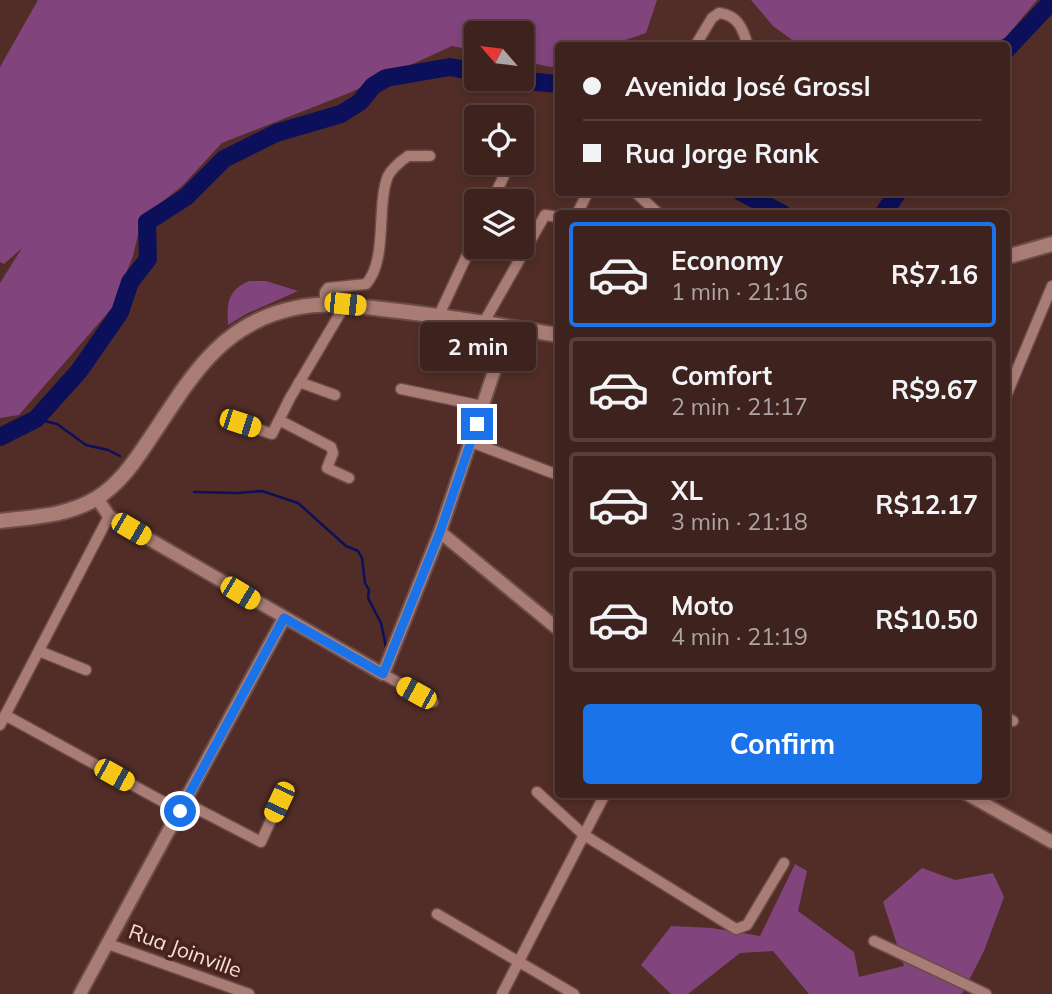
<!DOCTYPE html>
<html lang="en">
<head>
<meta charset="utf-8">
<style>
	body { margin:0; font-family:Mulish,sans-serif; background:#452a26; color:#f1f3f6; height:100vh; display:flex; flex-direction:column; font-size:26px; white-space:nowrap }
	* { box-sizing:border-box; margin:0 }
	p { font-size:23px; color:#ada4a4 }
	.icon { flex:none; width:38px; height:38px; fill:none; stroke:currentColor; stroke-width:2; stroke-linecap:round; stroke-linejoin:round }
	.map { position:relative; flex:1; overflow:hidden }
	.panel { position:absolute; left:555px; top:210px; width:455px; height:588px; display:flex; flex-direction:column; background:#3e221d; border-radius:7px; box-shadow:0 4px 10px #0003,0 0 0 2px #573f3b }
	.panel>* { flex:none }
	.hud { position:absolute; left:555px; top:42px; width:455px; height:154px; border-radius:7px; box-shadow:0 4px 10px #0003,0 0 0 2px #573f3b; display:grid; align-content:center; height:154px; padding:0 28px; background:#3e221d }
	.needle { width:46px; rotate:298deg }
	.tools { position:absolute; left:464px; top:21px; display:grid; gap:14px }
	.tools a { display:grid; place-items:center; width:70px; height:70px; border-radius:7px; background:#3e221d; box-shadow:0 4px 10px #0003,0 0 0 2px #573f3b; font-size:35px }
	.end { position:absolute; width:32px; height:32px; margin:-16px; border:9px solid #1a73e8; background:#fff; box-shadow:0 0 0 4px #fff }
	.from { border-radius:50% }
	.bubble { position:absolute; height:49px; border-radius:7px; background:#3e221d; box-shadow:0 4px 10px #0003,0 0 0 2px #573f3b; font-size:23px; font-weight:700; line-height:49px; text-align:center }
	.car { position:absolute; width:21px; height:42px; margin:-21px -10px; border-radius:9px; box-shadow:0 0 5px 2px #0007; background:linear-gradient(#f5c518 24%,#345 0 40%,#f5c518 0 76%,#345 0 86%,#f5c518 0) }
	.hud b { display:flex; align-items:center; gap:24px; height:66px; font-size:26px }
	.hud b+b { border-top:2px solid #573f3b }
	.hud i { width:18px; height:18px; background:#f1f3f6 }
	ul { padding:12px 0 0; list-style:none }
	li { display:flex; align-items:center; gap:21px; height:105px; margin:0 14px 10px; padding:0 14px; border:4px solid #573f3b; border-radius:7px }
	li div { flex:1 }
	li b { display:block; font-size:26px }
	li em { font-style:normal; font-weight:700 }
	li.selected { border-color:#1a73e8 }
	li>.icon { width:63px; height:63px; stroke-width:1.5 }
	.button { display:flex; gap:14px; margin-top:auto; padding:14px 28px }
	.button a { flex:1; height:80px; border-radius:7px; background:#1a73e8; color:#fff; font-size:28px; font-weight:700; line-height:80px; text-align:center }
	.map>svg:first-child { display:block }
	.green { fill:#81447c }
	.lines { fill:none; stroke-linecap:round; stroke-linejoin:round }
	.stream { stroke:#0c0f59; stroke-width:2.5 }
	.river { stroke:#0c0f59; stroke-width:18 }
	.minor-casing { stroke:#6c4c47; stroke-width:13 }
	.tertiary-casing { stroke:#6c4c47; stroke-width:16 }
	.secondary-casing { stroke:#6c4c47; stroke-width:18 }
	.minor { stroke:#a97d75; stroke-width:10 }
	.tertiary { stroke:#a97d75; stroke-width:12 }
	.secondary { stroke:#a97d75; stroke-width:14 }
	.route { stroke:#1a73e8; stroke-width:9 }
	.labels { text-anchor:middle; stroke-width:7; stroke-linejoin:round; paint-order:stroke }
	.street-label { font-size:21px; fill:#f6ddd8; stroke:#47231d }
</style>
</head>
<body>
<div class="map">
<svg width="1052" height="994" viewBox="0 0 1052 994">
	<rect width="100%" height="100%" fill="#522d27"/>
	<path class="green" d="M38 0H657L646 33 611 45 558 46V65L551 67 522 61V33H476V51L452 46 349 93 222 143 182 186 142 218 133 256 112 308 19 415 0 418V283L22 248 4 264 0 262V67Z
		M751 0H1037L1006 37 992 45H799L773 26Z
		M249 281H266L298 291 246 314 228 325C227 303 227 291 249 281Z
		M795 864 807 871 798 911 854 952 859 977 904 966 883 902 922 868 955 880 993 873 1004 897 984 951 962 994H809L773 951 740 953 688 994H671L641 965 671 926 712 928 760 936Z"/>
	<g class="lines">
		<path class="stream" d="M36 419 57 424 86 445 108 450 120 456
			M194 492 237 493 262 491 298 503 346 546 358 551 362 558 365 583 369 590 368 598 381 623 386 647"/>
		<path class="river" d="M1006 50 1052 1
			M505 79 558 84
			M741 192 783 214
			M883 214 898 192
			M0 437 36 419 79 371 120 312 130 282 148 259 147 222 186 197 224 159 276 133 341 114 360 102 373 86 386 78 450 67 476 72"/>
		<defs>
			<path id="minor" d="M695 46 712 18 719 13C738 15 743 29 748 46
				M635 192 659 214
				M492 201 510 163
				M577 214 588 192
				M325 304V292L328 288 366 284C388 260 376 205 388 176 392 168 401 161 408 156H430
				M439 315 476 236
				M484 322 545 215 558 217
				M299 382 335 395
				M401 389 482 406
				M1006 396 1052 286
				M279 420 331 447 333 453 327 468 349 478
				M240 423 272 434 290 398 345 305
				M471 442 558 475
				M39 651 86 670
				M383 674 433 702
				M5 715 180 811
				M1006 717 1013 721
				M0 725 109 516
				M537 792 584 835 736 929 747 925 784 863
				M184 802 261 842 279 802
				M437 914 574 994
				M874 941 986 994
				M108 944 249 994
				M502 994 605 794"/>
			<path id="tertiary" d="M97 498 109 516 383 674 440 532 509 327
				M440 532 558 629
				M967 794 1052 842
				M80 994 284 618"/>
			<path id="secondary" d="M1006 257 1052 244
				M0 521C33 517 68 516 97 498 119 484 133 464 147 443 188 383 217 324 295 308 327 301 358 306 390 310 447 316 502 326 558 335"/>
		</defs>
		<use href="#minor" class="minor-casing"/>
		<use href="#tertiary" class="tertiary-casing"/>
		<use href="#secondary" class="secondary-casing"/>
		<use href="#minor" class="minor"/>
		<use href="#tertiary" class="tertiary"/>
		<use href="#secondary" class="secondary"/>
	</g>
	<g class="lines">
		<path class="route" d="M180 811 284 618 383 674 440 532 477 424"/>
	</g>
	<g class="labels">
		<g class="street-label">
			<text transform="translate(185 951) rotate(20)" y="7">Rua Joinville</text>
		</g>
	</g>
</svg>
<div class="tools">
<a><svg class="needle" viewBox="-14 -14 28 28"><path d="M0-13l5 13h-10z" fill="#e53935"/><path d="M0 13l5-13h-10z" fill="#ada4a4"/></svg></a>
<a><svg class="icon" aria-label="locate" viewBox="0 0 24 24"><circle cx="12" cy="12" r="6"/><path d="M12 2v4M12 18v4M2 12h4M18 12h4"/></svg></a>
<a><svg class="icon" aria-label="layers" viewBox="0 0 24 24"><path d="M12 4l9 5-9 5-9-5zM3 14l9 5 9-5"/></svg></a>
</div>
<i class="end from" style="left:180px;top:811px"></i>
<i class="end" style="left:477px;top:424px"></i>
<div class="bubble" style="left:420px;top:322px;width:116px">2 min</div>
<i class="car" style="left:345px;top:304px;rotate:96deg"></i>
<i class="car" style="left:240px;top:423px;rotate:108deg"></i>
<i class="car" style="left:131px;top:529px;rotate:120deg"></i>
<i class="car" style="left:240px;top:593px;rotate:121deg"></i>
<i class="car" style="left:416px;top:693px;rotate:299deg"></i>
<i class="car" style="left:114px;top:775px;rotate:119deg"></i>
<i class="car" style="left:279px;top:802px;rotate:205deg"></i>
<div class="hud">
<b><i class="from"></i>Avenida José Grossl</b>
<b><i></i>Rua Jorge Rank</b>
</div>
<section class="panel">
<ul>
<li class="selected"><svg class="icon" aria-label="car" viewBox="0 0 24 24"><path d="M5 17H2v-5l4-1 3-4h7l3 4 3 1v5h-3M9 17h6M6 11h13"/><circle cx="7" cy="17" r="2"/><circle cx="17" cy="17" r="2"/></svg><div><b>Economy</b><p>1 min · 21:16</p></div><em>R$7.16</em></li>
<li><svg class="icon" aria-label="car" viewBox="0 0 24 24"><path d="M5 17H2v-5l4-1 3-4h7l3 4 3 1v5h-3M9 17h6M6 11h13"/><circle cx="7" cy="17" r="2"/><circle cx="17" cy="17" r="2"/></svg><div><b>Comfort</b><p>2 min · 21:17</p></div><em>R$9.67</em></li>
<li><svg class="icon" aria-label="car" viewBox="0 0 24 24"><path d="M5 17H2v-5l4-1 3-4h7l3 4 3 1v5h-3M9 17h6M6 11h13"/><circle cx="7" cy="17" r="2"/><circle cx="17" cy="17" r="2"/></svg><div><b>XL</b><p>3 min · 21:18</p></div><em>R$12.17</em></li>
<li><svg class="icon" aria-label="car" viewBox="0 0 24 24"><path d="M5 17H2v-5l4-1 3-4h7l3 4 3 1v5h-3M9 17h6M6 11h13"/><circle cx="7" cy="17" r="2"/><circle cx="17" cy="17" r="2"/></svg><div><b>Moto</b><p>4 min · 21:19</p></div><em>R$10.50</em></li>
</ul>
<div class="button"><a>Confirm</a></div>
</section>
</div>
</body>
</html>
